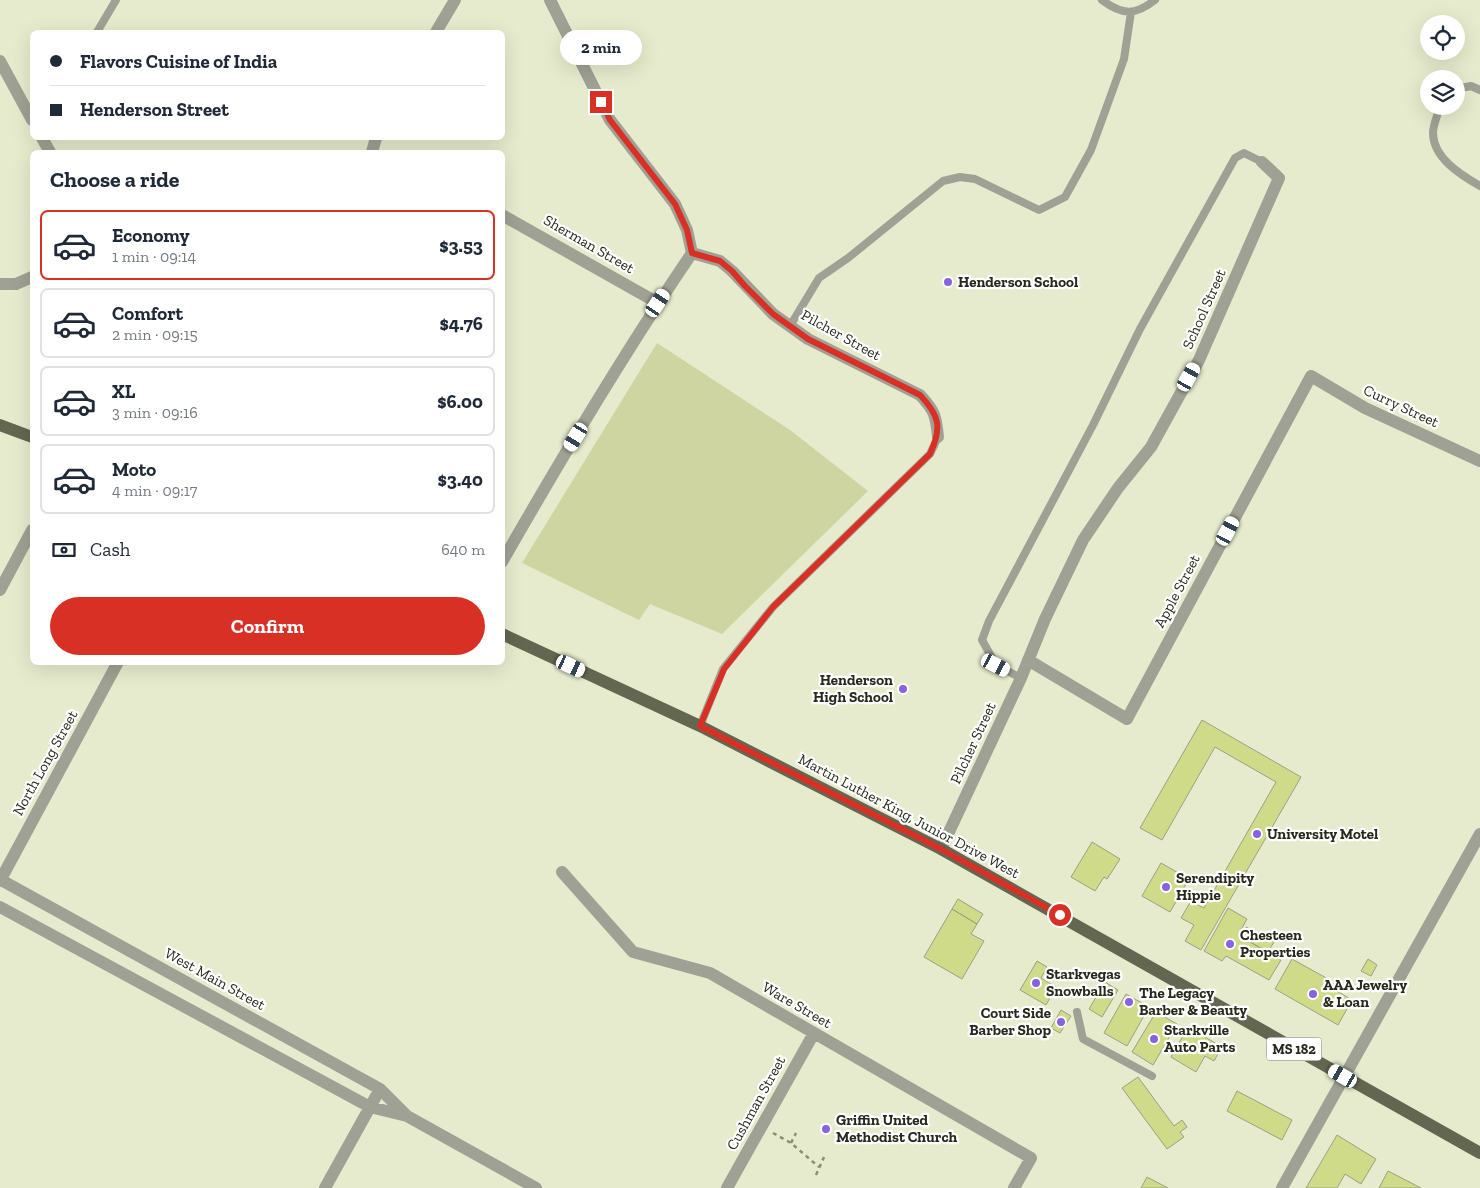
<!DOCTYPE html>
<html lang="en">
<head>
<meta charset="utf-8">
<style>
	body { margin:0; font-family:"Zilla Slab",serif; background:#f2f2f3; color:#1f2937; height:100vh; display:flex; flex-direction:column; font-size:19px; white-space:nowrap }
	* { box-sizing:border-box; margin:0 }
	p { font-size:16px; color:#747a83 }
	.icon { flex:none; width:28px; height:28px; fill:none; stroke:currentColor; stroke-width:2; stroke-linecap:round; stroke-linejoin:round }
	.map { position:relative; flex:1; overflow:hidden }
	.drawer { position:absolute; left:30px; top:150px; width:475px; height:515px; display:flex; flex-direction:column; background:#fff; border-radius:8px; box-shadow:0 5px 20px #0002 }
	.drawer>* { flex:none }
	.guide { position:absolute; left:30px; top:30px; width:475px; height:110px; border-radius:8px; box-shadow:0 5px 20px #0002; display:grid; align-content:center; height:110px; padding:0 20px; background:#fff }
	.tools { position:absolute; left:1420px; top:15px; display:grid; gap:10px }
	.tools a { display:grid; place-items:center; width:45px; height:45px; border-radius:50%; background:#fff; box-shadow:0 5px 20px #0002; font-size:25px }
	.end { position:absolute; width:22px; height:22px; margin:-11px; border:6px solid #d93025; background:#fff; box-shadow:0 0 0 2px #fff }
	.from { border-radius:50% }
	.bubble { position:absolute; height:35px; border-radius:18px; background:#fff; box-shadow:0 5px 20px #0002; font-size:16px; font-weight:700; line-height:35px; text-align:center }
	.car { position:absolute; width:15px; height:30px; margin:-15px -8px; border-radius:6px; box-shadow:0 0 4px 1px #0007; background:linear-gradient(#fff 24%,#345 0 40%,#fff 0 76%,#345 0 86%,#fff 0) }
	.guide b { display:flex; align-items:center; gap:18px; height:48px; font-size:19px }
	.guide b+b { border-top:1px solid #e0e1e3 }
	.guide i { width:12px; height:12px; background:#1f2937 }
	ul { padding:0; list-style:none }
	li { display:flex; align-items:center; gap:15px; height:70px; margin:0 10px 8px; padding:0 10px; border:2px solid #e0e1e3; border-radius:8px }
	li div { flex:1 }
	li b { display:block; font-size:19px }
	li em { font-style:normal; font-weight:700 }
	li.active { border-color:#d93025 }
	li>.icon { width:45px; height:45px; stroke-width:1.5 }
	h2 { padding:0 20px; font-size:22px; line-height:60px }
	.pay { display:flex; align-items:center; gap:12px; height:55px; padding:0 20px; font-size:19px }
	.pay p { margin-inline-start:auto }
	.primary-button { display:flex; gap:10px; margin-top:auto; padding:10px 20px }
	.primary-button a { flex:1; height:58px; border-radius:30px; background:#d93025; color:#fff; font-size:20px; font-weight:700; line-height:58px; text-align:center }
	.map>svg:first-child { display:block }
	.green { fill:#ced5a0 }
	.building { fill:#d0db89; stroke:#9ca084 }
	.lines { fill:none; stroke-linecap:round; stroke-linejoin:round }
	.path { stroke:#8a8e78; stroke-width:2.5; stroke-dasharray:4 4; stroke-linecap:butt }
	.lane { stroke:#9fa194; stroke-width:8 }
	.street { stroke:#9fa194; stroke-width:12 }
	.primary { stroke:#636650; stroke-width:12 }
	.route { stroke:#d93025; stroke-width:6 }
	.poi-dot { fill:#8863dd; stroke:#fff; stroke-width:2 }
	.labels { text-anchor:middle; stroke-width:4.5; stroke-linejoin:round; paint-order:stroke }
	.shield { fill:#fff; stroke:#686961; stroke-width:1 }
	.shield-label { font-size:14px; font-weight:bold; fill:#27291d }
	.street-label { font-size:15px; fill:#27291d; stroke:#fff }
	.poi-label { font-size:15px; font-weight:bold; fill:#27291d; stroke:#fff; text-anchor:start }
</style>
</head>
<body>
<div class="map">
<svg width="1480" height="1188" viewBox="0 0 1480 1188">
	<rect width="100%" height="100%" fill="#e6ebcd"/>
	<path class="green" d="M657 343 790 430 868 491 722 634 650 604 639 620 522 563Z"/>
	<path class="building" d="M1202 720 1301 777 1201 950 1185 941 1194 925 1181 918 1191 901 1204 908 1276 782 1215 747 1162 840 1140 828Z
		M1092 842 1120 859 1107 879 1104 877 1095 891 1071 877Z
		M1161 863 1189 879 1170 912 1142 896Z
		M958 899 983 914 977 924 952 909Z
		M1228 908 1247 919 1238 935 1281 960 1269 980 1226 956 1222 961 1204 951Z
		M952 909 977 924 971 934 984 941 962 979 924 957Z
		M1246 927 1274 942 1268 952 1241 937Z
		M1292 959 1330 980 1327 985 1352 1000 1338 1025 1275 989Z
		M1368 959 1377 965 1371 976 1361 971Z
		M1037 961 1047 967 1041 978 1056 987 1046 1005 1020 990Z
		M1105 982 1118 990 1102 1017 1089 1009Z
		M1126 994 1149 1007 1127 1046 1104 1033Z
		M1061 1010 1071 1016 1060 1033 1051 1028Z
		M1156 1012 1177 1024 1153 1065 1132 1052Z
		M1188 1027 1222 1047 1214 1061 1205 1056 1196 1072 1171 1057Z
		M1138 1077 1174 1126 1182 1120 1187 1127 1180 1132 1184 1137 1167 1149 1122 1088Z
		M1237 1091 1292 1120 1282 1140 1227 1111Z
		M1337 1135 1376 1159 1361 1184 1345 1174 1337 1188H1306Z
		M1388 1171 1421 1188H1379Z
		M1147 1177 1168 1188H1141Z"/>
	<g class="lines">
		<path class="path" d="M773 1133 791 1143 819 1167
			M791 1143 796 1133
			M816 1175 824 1157"/>
		<path class="lane" d="M1102 0C1122 15 1135 16 1155 0
			M97 32 116 0
			M1456 89 1471 86 1480 90
			M1440 106C1438 114 1433 125 1433 133 1433 158 1461 175 1480 186
			M790 326 819 278 848 258 943 181 960 177 975 179 1039 210 1065 197 1091 150 1124 59 1131 12
			M1021 678 996 665 982 640 989 621 1093 425 1140 329 1235 158 1244 153 1262 162
			M700 726 723 669 773 607 930 454 938 437
			M1077 1012 1083 1039 1152 1076"/>
		<path class="street" d="M436 32 455 0
			M0 61 32 120
			M42 138 50 152
			M372 152 376 138
			M502 215 658 303
			M692 253 720 261 732 271 773 314 808 339 920 395C935 411 936 416 938 437
			M0 284H16L32 277
			M502 562C562 457 624 353 692 253L687 230 675 204 610 120 550 0
			M0 590 32 530
			M1028 660 1127 719 1311 376 1365 408 1480 461
			M941 849 1021 678 1045 619 1083 540 1118 488 1151 447 1199 360 1279 178 1262 162
			M562 872 633 952 710 973 1031 1158 1014 1188
			M1 880 380 1089 407 1116 536 1188
			M0 881 118 662
			M0 907 370 1107 407 1116
			M325 1188 380 1089
			M727 1188 814 1033
			M1282 1188 1480 834"/>
		<path class="primary" d="M0 425 32 437
			M502 634 700 726 941 849 1480 1153"/>
	</g>
	<g class="lines">
		<path class="route" d="M601 102 610 120 675 204 687 230 692 253 720 261 732 271 745 286 773 314 808 339 920 395C940 416 942 428 930 454L773 607 724 669 700 726 941 849 1060 915"/>
	</g>
	<g class="poi-dot">
		<circle cx="948" cy="282" r="5"/>
		<circle cx="903" cy="689" r="5"/>
		<circle cx="1257" cy="834" r="5"/>
		<circle cx="1166" cy="887" r="5"/>
		<circle cx="1230" cy="944" r="5"/>
		<circle cx="1036" cy="983" r="5"/>
		<circle cx="1313" cy="994" r="5"/>
		<circle cx="1129" cy="1002" r="5"/>
		<circle cx="1061" cy="1022" r="5"/>
		<circle cx="1154" cy="1039" r="5"/>
		<circle cx="826" cy="1129" r="5"/>
	</g>
	<g class="labels">
		<rect class="shield" x="1266.5" y="1037.5" width="55" height="23" rx="4"/>
		<g class="shield-label">
			<text x="1294" y="1054">MS 182</text>
		</g>
		<g class="street-label">
			<text transform="translate(589 244) rotate(30)" y="5">Sherman Street</text>
			<text transform="translate(1204 309) rotate(-66)" y="5">School Street</text>
			<text transform="translate(841 335) rotate(29)" y="5">Pilcher Street</text>
			<text transform="translate(1401 406) rotate(25)" y="5">Curry Street</text>
			<text transform="translate(1177 591) rotate(-62)" y="5">Apple Street</text>
			<text transform="translate(973 743) rotate(-65)" y="5">Pilcher Street</text>
			<text transform="translate(45 763) rotate(-61)" y="5">North Long Street</text>
			<text transform="translate(909 816) rotate(28)" y="5">Martin Luther King, Junior Drive West</text>
			<text transform="translate(215 979) rotate(29)" y="5">West Main Street</text>
			<text transform="translate(797 1005) rotate(30)" y="5">Ware Street</text>
			<text transform="translate(756 1103) rotate(-61)" y="5">Cushman Street</text>
		</g>
		<g class="poi-label">
			<text x="958" y="287">Henderson School</text>
			<text x="893" y="685" text-anchor="end">Henderson<tspan x="893" dy="17">High School</tspan></text>
			<text x="1267" y="839">University Motel</text>
			<text x="1176" y="883">Serendipity<tspan x="1176" dy="17">Hippie</tspan></text>
			<text x="1240" y="940">Chesteen<tspan x="1240" dy="17">Properties</tspan></text>
			<text x="1046" y="979">Starkvegas<tspan x="1046" dy="17">Snowballs</tspan></text>
			<text x="1323" y="990">AAA Jewelry<tspan x="1323" dy="17">&amp; Loan</tspan></text>
			<text x="1139" y="998">The Legacy<tspan x="1139" dy="17">Barber &amp; Beauty</tspan></text>
			<text x="1051" y="1018" text-anchor="end">Court Side<tspan x="1051" dy="17">Barber Shop</tspan></text>
			<text x="1164" y="1035">Starkville<tspan x="1164" dy="17">Auto Parts</tspan></text>
			<text x="836" y="1125">Griffin United<tspan x="836" dy="17">Methodist Church</tspan></text>
		</g>
	</g>
</svg>
<div class="tools">
<a><svg class="icon" aria-label="locate" viewBox="0 0 24 24"><circle cx="12" cy="12" r="6"/><path d="M12 2v4M12 18v4M2 12h4M18 12h4"/></svg></a>
<a><svg class="icon" aria-label="layers" viewBox="0 0 24 24"><path d="M12 4l9 5-9 5-9-5zM3 14l9 5 9-5"/></svg></a>
</div>
<i class="end from" style="left:1060px;top:915px"></i>
<i class="end" style="left:601px;top:102px"></i>
<div class="bubble" style="left:560px;top:30px;width:82px">2 min</div>
<i class="car" style="left:658px;top:303px;rotate:34deg"></i>
<i class="car" style="left:1189px;top:377px;rotate:29deg"></i>
<i class="car" style="left:576px;top:437px;rotate:211deg"></i>
<i class="car" style="left:1228px;top:531px;rotate:28deg"></i>
<i class="car" style="left:996px;top:665px;rotate:117deg"></i>
<i class="car" style="left:571px;top:666px;rotate:115deg"></i>
<i class="car" style="left:1343px;top:1076px;rotate:300deg"></i>
<div class="guide">
<b><i class="from"></i>Flavors Cuisine of India</b>
<b><i></i>Henderson Street</b>
</div>
<section class="drawer">
<h2>Choose a ride</h2>
<ul>
<li class="active"><svg class="icon" aria-label="car" viewBox="0 0 24 24"><path d="M5 17H2v-5l4-1 3-4h7l3 4 3 1v5h-3M9 17h6M6 11h13"/><circle cx="7" cy="17" r="2"/><circle cx="17" cy="17" r="2"/></svg><div><b>Economy</b><p>1 min · 09:14</p></div><em>$3.53</em></li>
<li><svg class="icon" aria-label="car" viewBox="0 0 24 24"><path d="M5 17H2v-5l4-1 3-4h7l3 4 3 1v5h-3M9 17h6M6 11h13"/><circle cx="7" cy="17" r="2"/><circle cx="17" cy="17" r="2"/></svg><div><b>Comfort</b><p>2 min · 09:15</p></div><em>$4.76</em></li>
<li><svg class="icon" aria-label="car" viewBox="0 0 24 24"><path d="M5 17H2v-5l4-1 3-4h7l3 4 3 1v5h-3M9 17h6M6 11h13"/><circle cx="7" cy="17" r="2"/><circle cx="17" cy="17" r="2"/></svg><div><b>XL</b><p>3 min · 09:16</p></div><em>$6.00</em></li>
<li><svg class="icon" aria-label="car" viewBox="0 0 24 24"><path d="M5 17H2v-5l4-1 3-4h7l3 4 3 1v5h-3M9 17h6M6 11h13"/><circle cx="7" cy="17" r="2"/><circle cx="17" cy="17" r="2"/></svg><div><b>Moto</b><p>4 min · 09:17</p></div><em>$3.40</em></li>
</ul>
<div class="pay"><svg class="icon" aria-label="cash" viewBox="0 0 24 24"><path d="M3 7h18v10H3z"/><circle cx="12" cy="12" r="2"/></svg>Cash<p>640 m</p></div>
<div class="primary-button"><a>Confirm</a></div>
</section>
</div>
</body>
</html>
